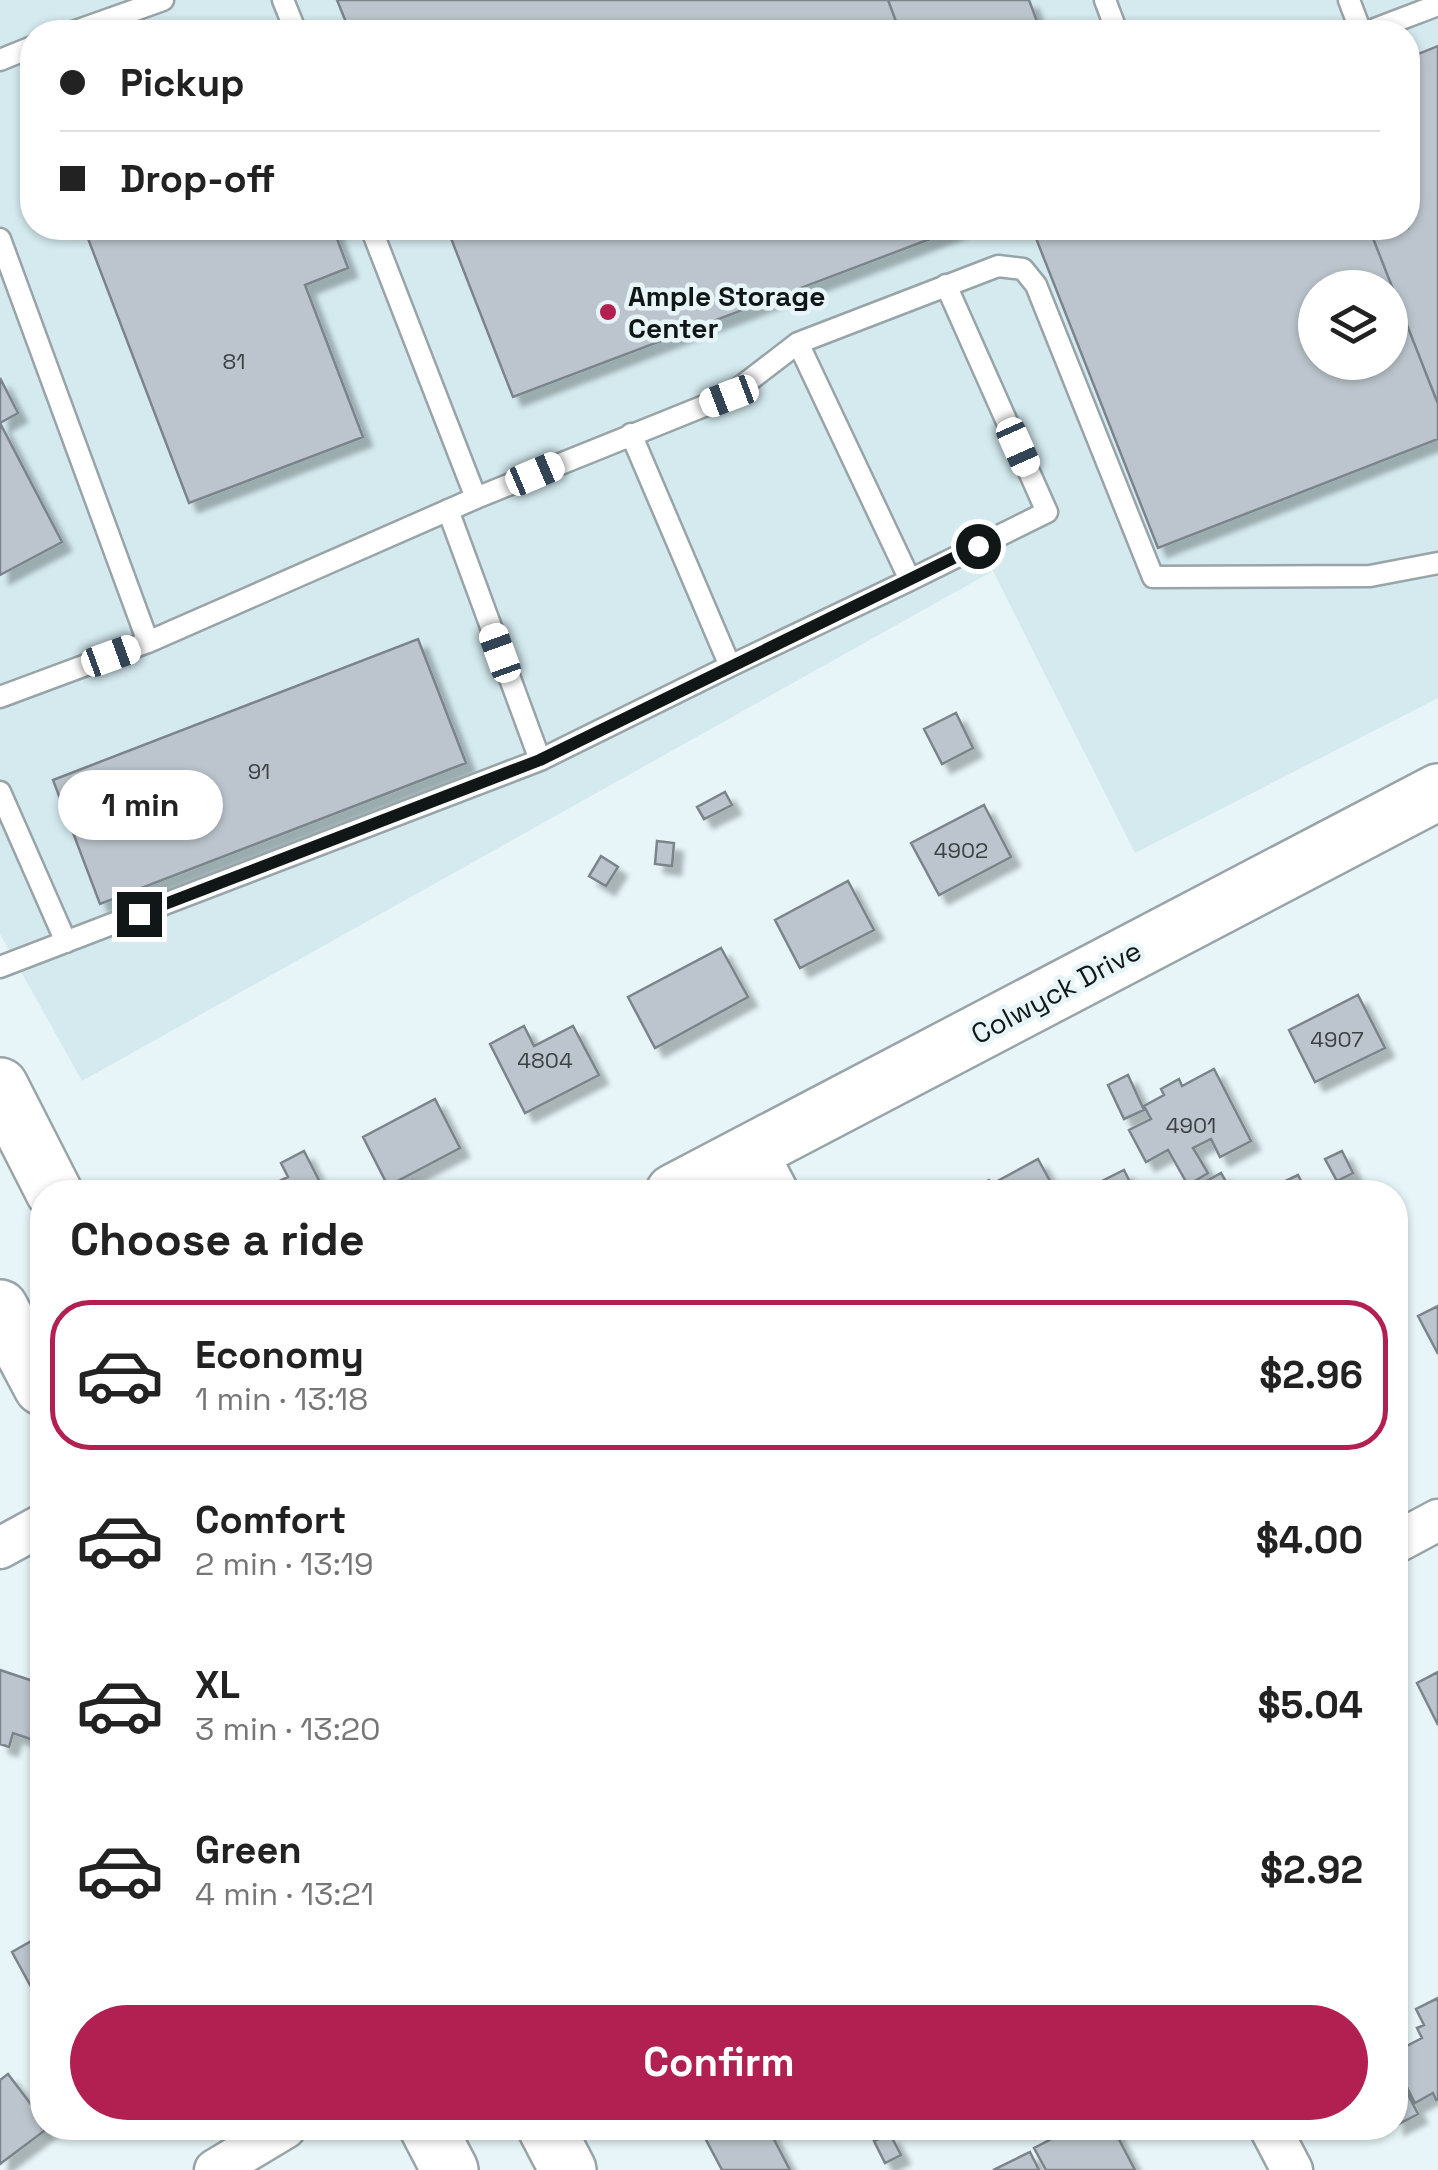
<!DOCTYPE html>
<html lang="en">
<head>
<meta charset="utf-8">
<style>
	body { margin:0; font-family:"Space Grotesk",sans-serif; background:#f6f6f6; color:#222; height:100vh; display:flex; flex-direction:column; font-size:38px; white-space:nowrap }
	* { box-sizing:border-box; margin:0 }
	p { font-size:32px; color:#767676 }
	.icon { flex:none; width:55px; height:55px; fill:none; stroke:currentColor; stroke-width:2; stroke-linecap:round; stroke-linejoin:round }
	.map { position:relative; flex:1; overflow:hidden }
	.drawer { position:absolute; left:30px; top:1180px; width:1378px; height:960px; display:flex; flex-direction:column; background:#fff; border-radius:40px; box-shadow:0 2px 8px #0004 }
	.drawer>* { flex:none }
	.guide { position:absolute; left:20px; top:20px; width:1400px; height:220px; border-radius:40px; box-shadow:0 2px 8px #0004; display:grid; align-content:center; height:220px; padding:0 40px; background:#fff }
	.controls { position:absolute; left:1298px; top:270px; display:grid; gap:20px }
	.controls a { display:grid; place-items:center; width:110px; height:110px; border-radius:50%; background:#fff; box-shadow:0 2px 8px #0004; font-size:50px }
	.end { position:absolute; width:45px; height:45px; margin:-22px; border:12px solid #111617; background:#fff; box-shadow:0 0 0 5px #fff }
	.from { border-radius:50% }
	.bubble { position:absolute; height:70px; border-radius:35px; background:#fff; box-shadow:0 2px 8px #0004; font-size:32px; font-weight:700; line-height:70px; text-align:center }
	.car { position:absolute; width:30px; height:60px; margin:-30px -15px; border-radius:12px; box-shadow:0 0 8px 2px #0007; background:linear-gradient(#fff 24%,#345 0 40%,#fff 0 76%,#345 0 86%,#fff 0) }
	.guide b { display:flex; align-items:center; gap:35px; height:95px; font-size:38px }
	.guide b+b { border-top:2px solid #e0e0e0 }
	.guide i { width:25px; height:25px; background:#222 }
	ul { padding:0; list-style:none }
	li { display:flex; align-items:center; gap:30px; height:150px; margin:0 20px 15px; padding:0 20px; border:5px solid transparent; border-radius:40px }
	li div { flex:1 }
	li b { display:block; font-size:38px }
	li em { font-style:normal; font-weight:700 }
	li.on { border-color:#b12051 }
	li>.icon { width:90px; height:90px; stroke-width:1.5 }
	h2 { padding:0 40px; font-size:45px; line-height:120px }
	.action { display:flex; gap:20px; margin-top:auto; padding:20px 40px }
	.action a { flex:1; height:115px; border-radius:60px; background:#b12051; color:#fff; font-size:40px; font-weight:700; line-height:115px; text-align:center }
	.map>svg:first-child { display:block }
	.built { fill:#d4eaef; fill-rule:evenodd }
	.building { fill:#bcc5cd; stroke:#7c848b; stroke-width:2.5; fill-rule:evenodd; filter:url(#shadow) }
	.lines { fill:none; stroke-linecap:round; stroke-linejoin:round }
	.lane-casing { stroke:#98a4a7; stroke-width:25 }
	.street-casing { stroke:#98a4a7; stroke-width:45 }
	.secondary-casing { stroke:#98a4a7; stroke-width:60 }
	.primary-casing { stroke:#98a4a7; stroke-width:60 }
	.lane { stroke:#fff; stroke-width:20 }
	.street { stroke:#fff; stroke-width:40 }
	.secondary { stroke:#fff; stroke-width:55 }
	.primary { stroke:#fff; stroke-width:55 }
	.route { stroke:#111617; stroke-width:12 }
	.poi-dot { fill:#b12051; stroke:#e7f5f8; stroke-width:4 }
	.labels { text-anchor:middle; stroke-width:9; stroke-linejoin:round; paint-order:stroke }
	.number-label { font-size:22px; fill:#3c4244 }
	.poi-label { font-size:28px; font-weight:bold; fill:#111617; stroke:#e7f5f8; text-anchor:start }
	.street-label { font-size:28px; fill:#111617; stroke:#e7f5f8 }
</style>
</head>
<body>
<div class="map">
<svg width="1438" height="2170" viewBox="0 0 1438 2170">
	<defs>
		<filter id="shadow"><feDropShadow dx="9" dy="9" stdDeviation="2.5" flood-color="#0004"/></filter>
	</defs>
	<rect width="100%" height="100%" fill="#e7f5f8"/>
	<path class="built" d="M0 0H1438V698L1135 853 993 571 82 1081 0 934ZM32 32H1408V228H32ZM1315 288H1390V362H1315Z"/>
	<path class="building" d="M337 0H888L900 32H350Z
		M888 0H1029L1041 32H900Z
		M1438 46V404L1369 228H1408V58Z
		M84 228H333L348 268 305 285 363 437 189 503Z
		M447 228H959L513 397Z
		M1032 228H1369L1438 404V439L1158 548ZM1315 288H1390V362H1315Z
		M0 378 18 413 0 423Z
		M0 423 62 542 0 575Z
		M418 639 466 763 100 904 53 780Z
		M956 713 973 748 942 764 924 729Z
		M725 792 732 805 704 819 697 807Z
		M984 805 1011 857 939 895 911 843Z
		M657 841 674 843 672 866 655 864Z
		M601 856 618 867 606 886 589 876Z
		M848 881 874 930 800 968 775 920Z
		M721 948 748 997 655 1048 628 997Z
		M1358 995 1385 1048 1315 1082 1289 1030Z
		M524 1026 534 1046 573 1026 599 1075 525 1113 490 1044Z
		M1214 1069 1251 1141 1220 1157 1211 1139 1193 1148 1208 1173 1188 1185 1168 1150 1146 1162 1129 1130 1151 1119 1144 1106 1164 1095 1161 1089 1179 1079 1182 1086Z
		M1128 1075 1144 1110 1124 1119 1108 1085Z
		M435 1099 460 1148 388 1186 363 1137Z
		M304 1151 325 1192H257L288 1177 281 1163Z
		M1342 1151 1353 1173 1337 1181 1325 1159Z
		M1038 1159 1056 1192H965L989 1180 992 1184Z
		M1124 1170 1133 1188 1125 1192H1108L1102 1181Z
		M1221 1173 1232 1192H1187Z
		M1298 1175 1306 1190 1300 1192H1281L1277 1185Z
		M1438 1306V1354L1418 1316Z
		M0 1670 42 1684V1743L13 1733 9 1747 0 1744Z
		M1438 1672V1725L1417 1683Z
		M42 1935V1978L30 1985 12 1952Z
		M1438 1998V2099L1436 2100 1433 2093 1415 2103 1395 2064V2052L1422 2038 1417 2028 1424 2025 1416 2009Z
		M8 2074 42 2119V2128H48L0 2164V2080Z
		M1400 2079 1418 2114 1395 2126V2081Z
		M717 2128H768L790 2170H722L703 2134Z
		M1073 2128H1113L1135 2170H1046L1034 2148Z
		M890 2134 901 2155 885 2163 874 2141Z
		M1030 2152 1039 2170H993Z"/>
	<g class="lines">
		<defs>
			<path id="lane" d="M283 0 296 32
				M1105 0 1117 32
				M1349 0 1361 32
				M73 32 163 0
				M1367 32 1438 5
				M0 60 32 47
				M371 228 476 498
				M0 239 148 642
				M798 343 910 580
				M730 666 910 580 1047 512 946 285
				M0 697 148 642 476 498 729 396 798 343 998 266 1023 269 1036 285 1153 577 1370 576 1438 563
				M540 760 730 666 631 434
				M0 792 66 942
				M0 967 540 760 448 510"/>
			<path id="street" d="M756 1150 778 1192
				M1395 1543 1438 1520
				M0 1548 42 1525
				M1270 2128 1292 2170
				M215 2170 285 2128"/>
			<path id="secondary" d="M674 1192 1438 792"/>
			<path id="primary" d="M0 1086 54 1192
				M0 1308 42 1387
				M428 2128 450 2170
				M546 2128 568 2170"/>
		</defs>
		<use href="#lane" class="lane-casing"/>
		<use href="#street" class="street-casing"/>
		<use href="#secondary" class="secondary-casing"/>
		<use href="#primary" class="primary-casing"/>
		<use href="#lane" class="lane"/>
		<use href="#street" class="street"/>
		<use href="#secondary" class="secondary"/>
		<use href="#primary" class="primary"/>
	</g>
	<g class="lines">
		<path class="route" d="M139 914 540 760 978 546"/>
	</g>
	<circle class="poi-dot" cx="608" cy="312" r="10"/>
	<g class="labels">
		<g class="number-label">
			<text x="234" y="369">81</text>
			<text x="259" y="779">91</text>
			<text x="961" y="858">4902</text>
			<text x="1337" y="1047">4907</text>
			<text x="545" y="1068">4804</text>
			<text x="1191" y="1133">4901</text>
		</g>
		<g class="poi-label">
			<text x="628" y="306">Ample Storage<tspan x="628" dy="32">Center</tspan></text>
		</g>
		<g class="street-label">
			<text transform="translate(1056 992) rotate(-28)" y="10">Colwyck Drive</text>
		</g>
	</g>
</svg>
<div class="controls">
<a><svg class="icon" aria-label="layers" viewBox="0 0 24 24"><path d="M12 4l9 5-9 5-9-5zM3 14l9 5 9-5"/></svg></a>
</div>
<i class="end from" style="left:978px;top:546px"></i>
<i class="end" style="left:139px;top:914px"></i>
<div class="bubble" style="left:58px;top:770px;width:165px">1 min</div>
<i class="car" style="left:729px;top:396px;rotate:249deg"></i>
<i class="car" style="left:1018px;top:447px;rotate:156deg"></i>
<i class="car" style="left:535px;top:474px;rotate:67deg"></i>
<i class="car" style="left:500px;top:653px;rotate:340deg"></i>
<i class="car" style="left:111px;top:656px;rotate:70deg"></i>
<div class="guide">
<b><i class="from"></i>Pickup</b>
<b><i></i>Drop-off</b>
</div>
<section class="drawer">
<h2>Choose a ride</h2>
<ul>
<li class="on"><svg class="icon" aria-label="car" viewBox="0 0 24 24"><path d="M5 17H2v-5l4-1 3-4h7l3 4 3 1v5h-3M9 17h6M6 11h13"/><circle cx="7" cy="17" r="2"/><circle cx="17" cy="17" r="2"/></svg><div><b>Economy</b><p>1 min · 13:18</p></div><em>$2.96</em></li>
<li><svg class="icon" aria-label="car" viewBox="0 0 24 24"><path d="M5 17H2v-5l4-1 3-4h7l3 4 3 1v5h-3M9 17h6M6 11h13"/><circle cx="7" cy="17" r="2"/><circle cx="17" cy="17" r="2"/></svg><div><b>Comfort</b><p>2 min · 13:19</p></div><em>$4.00</em></li>
<li><svg class="icon" aria-label="car" viewBox="0 0 24 24"><path d="M5 17H2v-5l4-1 3-4h7l3 4 3 1v5h-3M9 17h6M6 11h13"/><circle cx="7" cy="17" r="2"/><circle cx="17" cy="17" r="2"/></svg><div><b>XL</b><p>3 min · 13:20</p></div><em>$5.04</em></li>
<li><svg class="icon" aria-label="car" viewBox="0 0 24 24"><path d="M5 17H2v-5l4-1 3-4h7l3 4 3 1v5h-3M9 17h6M6 11h13"/><circle cx="7" cy="17" r="2"/><circle cx="17" cy="17" r="2"/></svg><div><b>Green</b><p>4 min · 13:21</p></div><em>$2.92</em></li>
</ul>
<div class="action"><a>Confirm</a></div>
</section>
</div>
</body>
</html>
